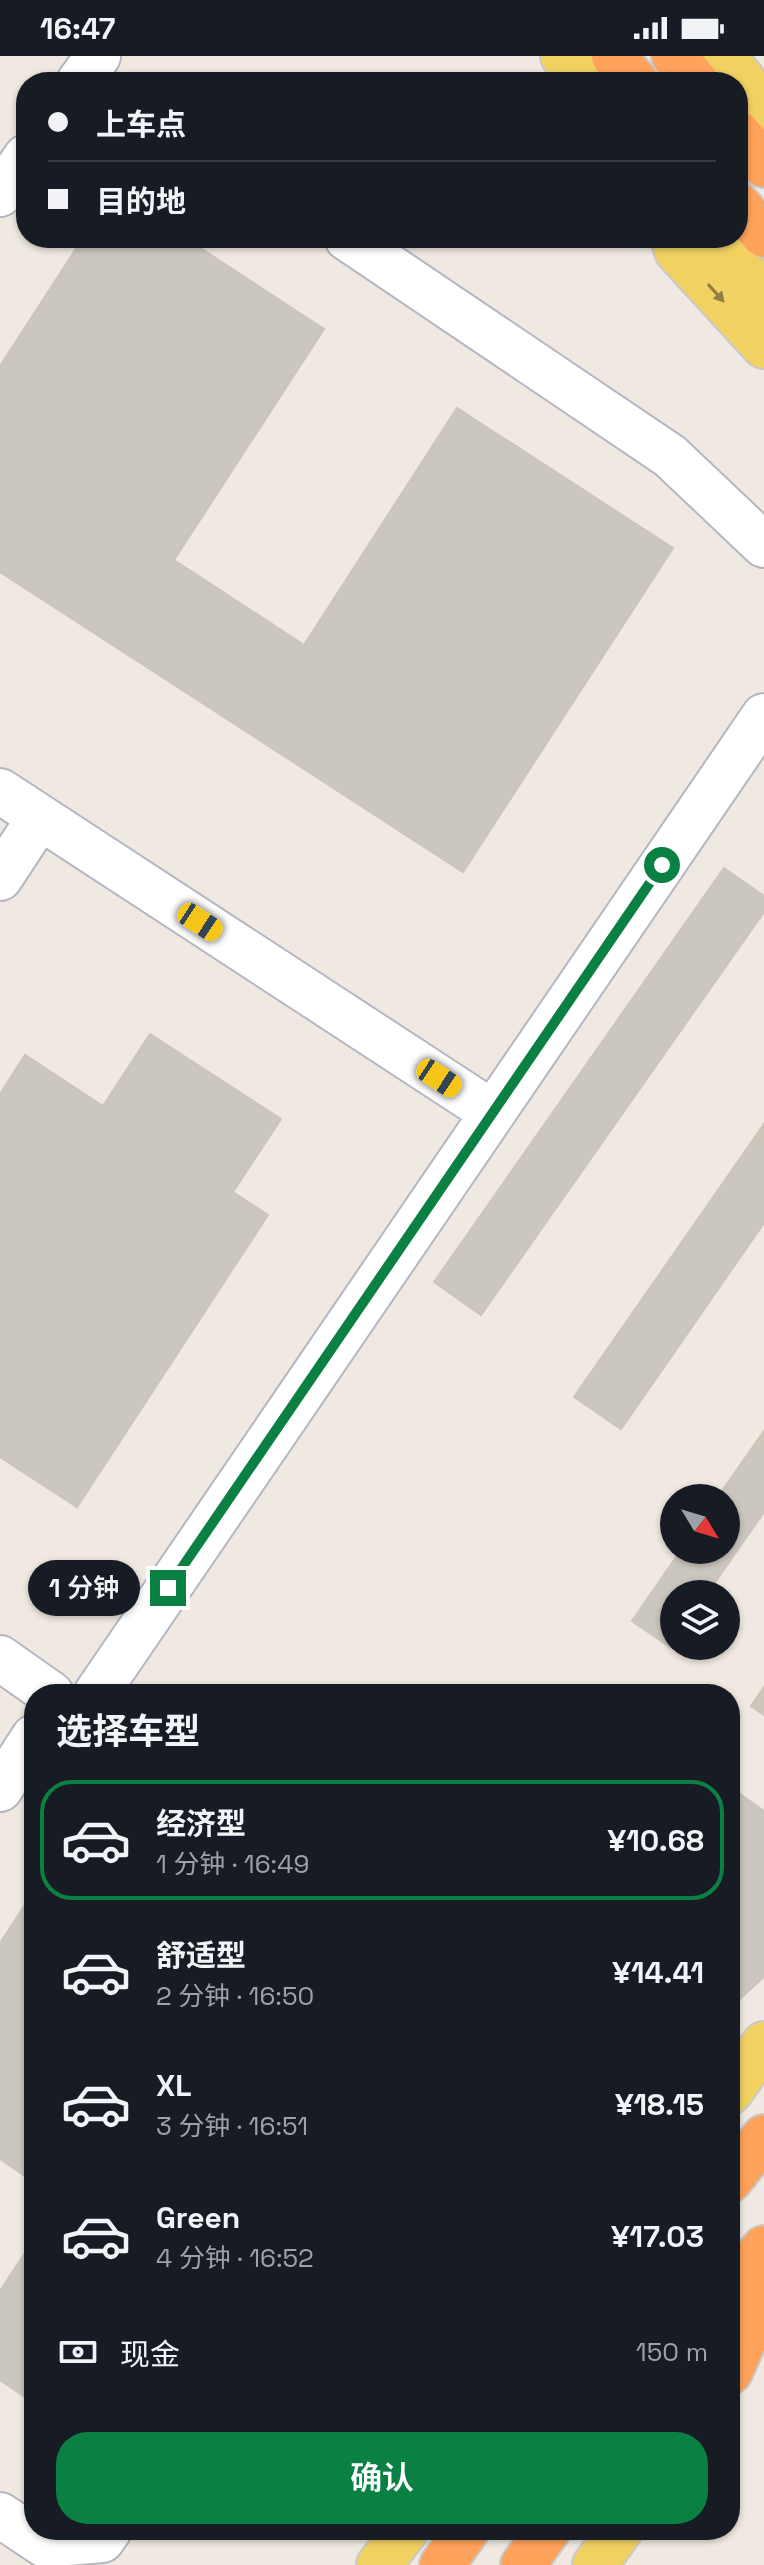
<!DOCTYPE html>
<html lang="zh">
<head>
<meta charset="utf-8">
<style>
	body { margin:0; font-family:"Space Grotesk","Noto Sans SC",sans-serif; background:#20242c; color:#f1f3f6; height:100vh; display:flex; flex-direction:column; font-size:30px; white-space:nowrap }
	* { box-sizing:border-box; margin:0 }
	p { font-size:26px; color:#9ea1a6 }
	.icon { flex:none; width:44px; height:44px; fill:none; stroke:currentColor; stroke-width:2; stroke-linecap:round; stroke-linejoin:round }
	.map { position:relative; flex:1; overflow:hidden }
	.sheet { position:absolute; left:24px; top:1628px; width:716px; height:856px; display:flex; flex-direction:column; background:#171b24; border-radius:32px; box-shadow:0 2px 6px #0004 }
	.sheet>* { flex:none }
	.top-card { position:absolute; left:16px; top:16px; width:732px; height:176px; border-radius:32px; box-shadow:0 2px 6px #0004; display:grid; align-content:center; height:176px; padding:0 32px; background:#171b24 }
	.needle { width:52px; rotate:128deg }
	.fabs { position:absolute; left:660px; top:1428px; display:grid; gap:16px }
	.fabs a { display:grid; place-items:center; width:80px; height:80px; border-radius:50%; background:#171b24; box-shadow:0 2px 6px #0004; font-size:40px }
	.end { position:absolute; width:36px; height:36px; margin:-18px; border:10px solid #0b8043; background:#fff; box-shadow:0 0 0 4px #fff }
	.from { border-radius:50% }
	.bubble { position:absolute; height:56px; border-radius:28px; background:#171b24; box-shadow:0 2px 6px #0004; font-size:26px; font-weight:600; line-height:56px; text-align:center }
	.car { position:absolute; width:24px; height:48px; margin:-24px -12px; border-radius:10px; box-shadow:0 0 6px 2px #0007; background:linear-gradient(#f5c518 24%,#345 0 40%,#f5c518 0 76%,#345 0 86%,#f5c518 0) }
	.top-card b { display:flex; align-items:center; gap:28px; height:76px; font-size:30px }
	.top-card b+b { border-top:2px solid #363941 }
	.top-card i { width:20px; height:20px; background:#f1f3f6 }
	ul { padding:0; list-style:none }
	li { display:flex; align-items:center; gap:24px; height:120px; margin:0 16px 12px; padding:0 16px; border:4px solid transparent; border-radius:32px }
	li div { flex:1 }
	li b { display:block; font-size:30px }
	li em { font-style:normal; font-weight:600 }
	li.current { border-color:#0b8043 }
	li>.icon { width:72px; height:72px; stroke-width:1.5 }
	h2 { padding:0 32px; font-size:36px; line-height:96px }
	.pay { display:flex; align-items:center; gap:20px; height:88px; padding:0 32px; font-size:30px }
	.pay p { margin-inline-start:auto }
	.primary-button { display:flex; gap:16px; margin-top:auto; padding:16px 32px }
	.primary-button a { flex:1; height:92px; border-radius:32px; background:#0b8043; color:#fff; font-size:32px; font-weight:600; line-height:92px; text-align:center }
	.status { display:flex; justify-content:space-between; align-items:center; height:56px; padding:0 40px; background:#171b24; direction:ltr }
	.status svg { height:22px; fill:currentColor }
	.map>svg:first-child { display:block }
	.building { fill:#cbc7bf; stroke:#cbc5ba; stroke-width:2 }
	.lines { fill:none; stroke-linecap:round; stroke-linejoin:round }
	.minor-casing { stroke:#b4b7c1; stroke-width:48 }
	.major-casing { stroke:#c9c9c9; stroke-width:48 }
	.highway-casing { stroke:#c9c9c9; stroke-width:48 }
	.minor { stroke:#fff; stroke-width:44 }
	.major { stroke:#f2d163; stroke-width:44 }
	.highway { stroke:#ffa35c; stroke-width:44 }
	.oneway { fill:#908048 }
	.route { stroke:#0b8043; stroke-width:10 }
</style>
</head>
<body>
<div class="status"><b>16:47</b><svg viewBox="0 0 49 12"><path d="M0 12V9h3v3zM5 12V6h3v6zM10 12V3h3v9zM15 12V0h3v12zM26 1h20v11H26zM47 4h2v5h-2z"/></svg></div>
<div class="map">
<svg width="764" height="2509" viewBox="0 0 764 2509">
	<rect width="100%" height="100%" fill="#efe9e1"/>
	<path class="building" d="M83 182H185L324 273 174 504 304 589 457 352 673 492 463 816 0 516V310Z
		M724 812 764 840V856L481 1259 434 1226Z
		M150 978 281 1063 233 1136 268 1159 77 1451 0 1401V1038L25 999 103 1050Z
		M764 1068V1167L621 1373 574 1341Z
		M764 1375V1456L707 1538H674V1585L670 1591 632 1565 681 1494H726V1442H717Z
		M764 1631V1659L751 1650Z
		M730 1731 764 1755V1921L730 1952Z
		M34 1835V2126L0 2103V1887Z
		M34 2183V2347L0 2324V2235Z"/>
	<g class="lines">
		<defs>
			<path id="minor" d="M79 26 98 0
				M0 138 26 101
				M347 182 670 400 764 489
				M0 735 493 1057
				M0 822 40 761
				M0 1602 51 1638
				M96 1638 764 660
				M0 1733 34 1681
				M0 2459 45 2489 102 2484 109 2474"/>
			<path id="major" d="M563 0 584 26
				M723 0 764 50
				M673 182 677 195 764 290
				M714 182 741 215 764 235
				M730 2036 764 1988
				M379 2509 406 2474
				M595 2509 620 2474"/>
			<path id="highway" d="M614 0 636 26
				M674 0 696 26
				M738 77 764 109
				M738 149 764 179
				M730 2124 764 2081
				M730 2233 764 2192
				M730 2316 764 2239
				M442 2509 467 2474
				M523 2509 548 2474"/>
		</defs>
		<use href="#minor" class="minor-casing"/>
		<use href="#major" class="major-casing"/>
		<use href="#highway" class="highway-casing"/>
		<use href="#minor" class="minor"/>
		<use href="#major" class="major"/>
		<use href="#highway" class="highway"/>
	</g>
	<defs><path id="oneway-solid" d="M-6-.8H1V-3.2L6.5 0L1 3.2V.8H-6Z" transform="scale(2)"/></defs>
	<use class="oneway" href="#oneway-solid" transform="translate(716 237) rotate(48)"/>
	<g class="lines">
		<path class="route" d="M168 1532 662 809"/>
	</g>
</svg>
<div class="fabs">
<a><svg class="needle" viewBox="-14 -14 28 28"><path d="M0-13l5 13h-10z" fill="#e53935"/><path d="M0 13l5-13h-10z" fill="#9ea1a6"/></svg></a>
<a><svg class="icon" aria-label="layers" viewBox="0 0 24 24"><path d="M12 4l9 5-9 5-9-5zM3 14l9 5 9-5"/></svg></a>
</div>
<i class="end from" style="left:662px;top:809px"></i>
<i class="end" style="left:168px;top:1532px"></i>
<div class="bubble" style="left:28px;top:1504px;width:112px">1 分钟</div>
<i class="car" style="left:200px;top:866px;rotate:123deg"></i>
<i class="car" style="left:439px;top:1022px;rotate:123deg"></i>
<div class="top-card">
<b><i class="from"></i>上车点</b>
<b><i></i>目的地</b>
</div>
<section class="sheet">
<h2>选择车型</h2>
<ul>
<li class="current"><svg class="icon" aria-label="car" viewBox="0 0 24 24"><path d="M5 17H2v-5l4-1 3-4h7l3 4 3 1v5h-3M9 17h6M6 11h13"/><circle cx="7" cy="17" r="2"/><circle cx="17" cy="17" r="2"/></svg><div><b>经济型</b><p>1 分钟 · 16:49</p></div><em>¥10.68</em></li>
<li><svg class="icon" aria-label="car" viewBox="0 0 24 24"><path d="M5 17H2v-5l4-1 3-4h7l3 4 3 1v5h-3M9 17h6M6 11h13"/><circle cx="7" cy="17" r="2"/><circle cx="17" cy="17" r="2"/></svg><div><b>舒适型</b><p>2 分钟 · 16:50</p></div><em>¥14.41</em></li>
<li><svg class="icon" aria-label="car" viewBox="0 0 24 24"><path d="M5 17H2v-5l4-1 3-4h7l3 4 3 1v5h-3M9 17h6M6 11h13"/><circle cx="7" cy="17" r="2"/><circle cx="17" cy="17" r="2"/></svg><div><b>XL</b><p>3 分钟 · 16:51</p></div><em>¥18.15</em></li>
<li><svg class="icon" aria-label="car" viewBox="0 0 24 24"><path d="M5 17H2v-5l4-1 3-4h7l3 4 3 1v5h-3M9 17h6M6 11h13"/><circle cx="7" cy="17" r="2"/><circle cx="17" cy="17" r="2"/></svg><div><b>Green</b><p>4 分钟 · 16:52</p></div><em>¥17.03</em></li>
</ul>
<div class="pay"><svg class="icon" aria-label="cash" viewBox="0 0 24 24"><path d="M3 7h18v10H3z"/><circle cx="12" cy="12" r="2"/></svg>现金<p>150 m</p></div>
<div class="primary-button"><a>确认</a></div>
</section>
</div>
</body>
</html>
